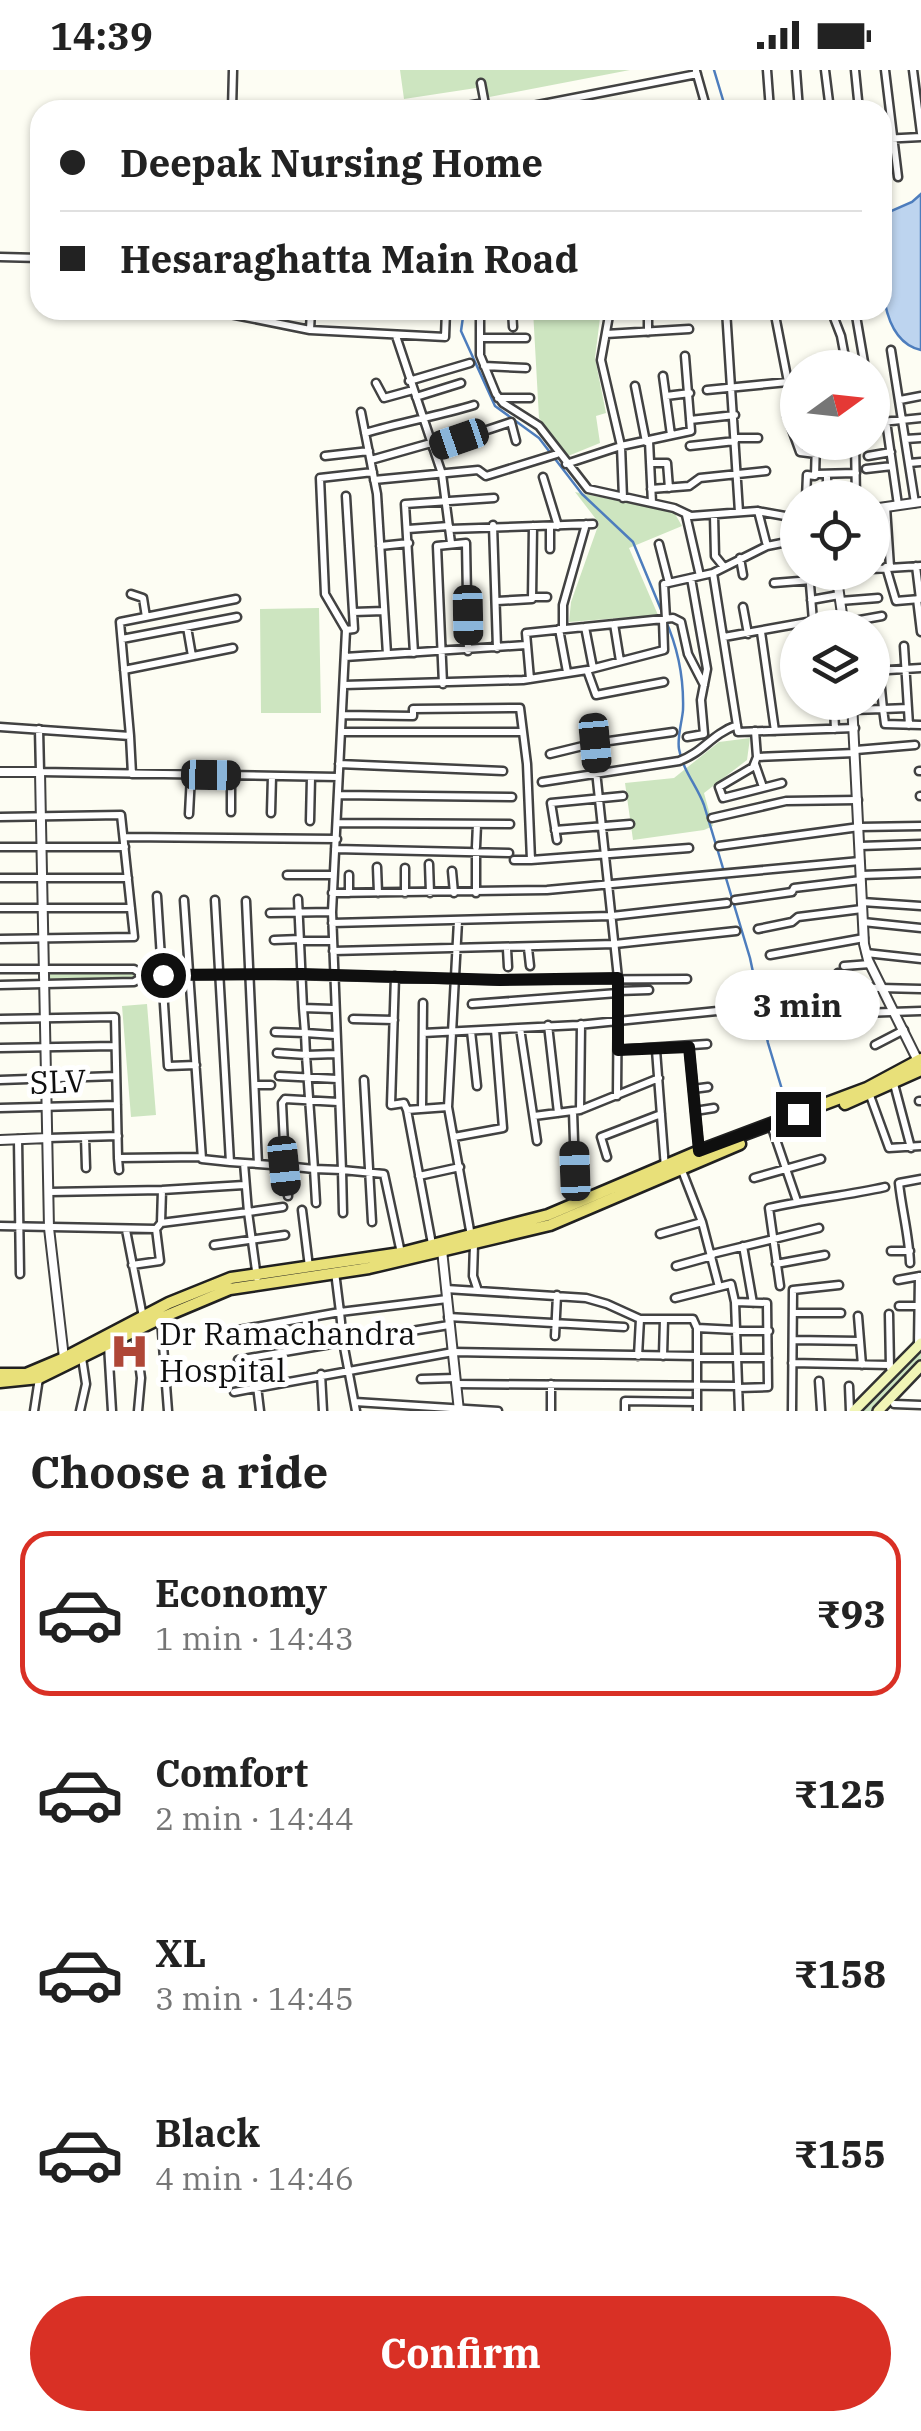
<!DOCTYPE html>
<html lang="en">
<head>
<meta charset="utf-8">
<style>
	body { margin:0; font-family:"IBM Plex Serif",serif; background:#f6f6f6; color:#222; height:100vh; display:flex; flex-direction:column; font-size:38px; white-space:nowrap }
	* { box-sizing:border-box; margin:0 }
	p { font-size:32px; color:#767676 }
	.icon { flex:none; width:55px; height:55px; fill:none; stroke:currentColor; stroke-width:2; stroke-linecap:round; stroke-linejoin:round }
	.map { position:relative; height:1341px; overflow:hidden }
	.details { display:flex; flex-direction:column; background:#fff; flex:1 }
	.details>* { flex:none }
	.top-card { position:absolute; left:30px; top:30px; width:862px; height:220px; border-radius:30px; box-shadow:0 2px 8px #0004; display:grid; align-content:center; height:220px; padding:0 30px; background:#fff }
	.needle { width:65px; rotate:75deg }
	.buttons { position:absolute; left:780px; top:280px; display:grid; gap:20px }
	.buttons a { display:grid; place-items:center; width:110px; height:110px; border-radius:50%; background:#fff; box-shadow:0 2px 8px #0004; font-size:50px }
	.end { position:absolute; width:45px; height:45px; margin:-22px; border:12px solid #0f0f0f; background:#fff; box-shadow:0 0 0 5px #fff }
	.from { border-radius:50% }
	.bubble { position:absolute; height:70px; border-radius:35px; background:#fff; box-shadow:0 2px 8px #0004; font-size:32px; font-weight:800; line-height:70px; text-align:center }
	.car { position:absolute; width:30px; height:60px; margin:-30px -15px; border-radius:12px; box-shadow:0 0 8px 2px #0007; background:linear-gradient(#222 24%,#8ab4d8 0 40%,#222 0 76%,#8ab4d8 0 86%,#222 0) }
	.top-card b { display:flex; align-items:center; gap:35px; height:95px; font-size:38px }
	.top-card b+b { border-top:2px solid #e0e0e0 }
	.top-card i { width:25px; height:25px; background:#222 }
	ul { padding:0; list-style:none }
	li { display:flex; align-items:center; gap:30px; height:165px; margin:0 20px 15px; padding:0 10px; border:5px solid transparent; border-radius:30px }
	li div { flex:1 }
	li b { display:block; font-size:38px }
	li em { font-style:normal; font-weight:800 }
	li.active { border-color:#d93025 }
	li>.icon { width:90px; height:90px; stroke-width:1.5 }
	h2 { padding:0 30px; font-size:45px; line-height:120px }
	.button { display:flex; gap:20px; margin-top:auto; padding:20px 30px }
	.button a { flex:1; height:115px; border-radius:60px; background:#d93025; color:#fff; font-size:40px; font-weight:800; line-height:115px; text-align:center }
	.status { display:flex; justify-content:space-between; align-items:center; height:70px; padding:0 50px; background:#fff; direction:ltr }
	.status svg { height:28px; fill:currentColor }
	.map>svg:first-child { display:block }
	.green { fill:#cde5c0 }
	.water { fill:#bdd4ef; stroke:#4d7dbd; stroke-width:2.5 }
	.lines { fill:none; stroke-linecap:round; stroke-linejoin:round }
	.stream { stroke:#4d7dbd; stroke-width:2.5 }
	.minor-casing { stroke:#424242; stroke-width:11 }
	.tertiary-casing { stroke:#424242; stroke-width:12 }
	.secondary-casing { stroke:#313131; stroke-width:14 }
	.primary-casing { stroke:#202020; stroke-width:15 }
	.minor { stroke:#fff; stroke-width:6 }
	.tertiary { stroke:#fff; stroke-width:8 }
	.secondary { stroke:#f1f5b6; stroke-width:9 }
	.primary { stroke:#e8e079; stroke-width:10 }
	.route { stroke:#0f0f0f; stroke-width:12 }
	.labels { text-anchor:middle; stroke-width:10; stroke-linejoin:round; paint-order:stroke }
	.street-label { font-size:32px; fill:#0f0f0f; stroke:#fff }
	.poi-label { font-size:32px; fill:#0f0f0f; stroke:#fff; text-anchor:start }
</style>
</head>
<body>
<div class="status"><b>14:39</b><svg viewBox="0 0 49 12"><path d="M0 12V9h3v3zM5 12V6h3v6zM10 12V3h3v9zM15 12V0h3v12zM26 1h20v11H26zM47 4h2v5h-2z"/></svg></div>
<div class="map">
<svg width="921" height="1341" viewBox="0 0 921 1341">
	<rect width="100%" height="100%" fill="#fdfdf3"/>
	<path class="green" d="M400 0H630L479 29 476 18 404 29Z
		M533 240H601L595 288 606 343 596 346 600 373 568 386 539 348Z
		M575 422 674 442 682 456 629 478 658 545 569 552 571 532 599 453Z
		M319 538 321 643H261L260 539Z
		M750 668 747 690 704 723 713 756 704 760 633 770 625 713 674 708 719 672Z
		M47 901 132 902 139 906 131 911 48 913Z
		M147 934 156 1045 131 1047 122 936Z
		M921 1275V1290L872 1341H857Z"/>
	<path class="water" d="M921 124V280C872 269 882 182 882 145L912 132Z"/>
	<g class="lines">
		<path class="stream" d="M714 0 726 40
			M464 240 461 261 495 336 539 368 582 424 633 472 662 542
			M665 549C678 578 684 608 683 640 682 652 677 667 679 679 683 701 697 716 704 735L750 888 768 973 787 1036"/>
		<defs>
			<path id="minor" d="M767 0 770 40
				M796 0 799 40
				M825 0 830 40
				M855 0 859 40
				M885 0 898 107
				M913 0 921 63
				M696 1 707 40
				M481 13 486 40
				M574 28 578 40
				M232 40 233 0
				M442 40 485 33
				M512 40 697 4
				M685 40 705 33
				M882 69 921 67
				M0 187 40 188
				M230 240V244L310 260 445 267 446 240
				M480 240V285L496 324 503 333 539 356 588 419 674 438 691 446 757 441 785 446 793 451 795 463 792 471 767 476 713 503
				M512 240 513 257
				M610 240 601 290 621 376 623 428
				M648 240V262
				M726 240 739 442
				M831 240 841 266 847 298
				M855 240 865 298
				M310 260 311 240
				M606 264 689 259
				M396 266 442 404 451 473
				M480 268H526
				M891 280 915 433
				M484 296 526 298
				M663 306 671 365
				M409 311 470 293
				M376 313 384 328 413 320
				M635 316 646 372
				M707 320 788 312 774 240
				M666 326 690 323
				M416 327 461 313
				M498 328H530
				M900 330 921 326
				M361 342 377 424 387 584
				M787 346 800 382 816 384
				M690 350 735 345
				M886 351 898 435
				M872 353 921 348
				M365 363C402 352 438 346 474 335
				M735 368H758
				M906 369 921 368
				M649 371 652 433
				M855 372 856 428
				M690 376 735 371
				M433 378 511 352 516 371
				M325 386 369 381
				M868 386 891 382
				M371 390 431 373
				M650 393H667L669 418
				M909 393 921 392
				M566 394 621 376 691 361 685 286
				M866 399 892 396
				M815 404 856 403
				M827 404V417L856 418
				M543 407 558 456
				M374 410 478 400 486 406 557 384
				M651 419 689 416 700 408 766 401
				M346 426 354 559 346 560 332 842 342 1100 384 1104 401 1183
				M806 428 807 405 815 406 816 372
				M886 437 890 497
				M758 441 767 476
				M686 445 700 506
				M714 445 715 486 724 497
				M493 455 497 578
				M408 459 449 456
				M449 459 593 454
				M659 474 669 513
				M380 476 409 473
				M550 479V456
				M740 488 743 505
				M886 497 896 531 920 529 916 496
				M872 499 921 496
				M809 502 813 551
				M774 513 837 508
				M131 524 143 528 146 547
				M532 527H547
				M917 529 921 562
				M811 530 839 525
				M497 531 532 529 533 456
				M840 531 878 528
				M743 537 748 564
				M353 542 384 541
				M666 549 664 514 713 503 738 662 855 658
				M843 553 882 546
				M614 554 620 591
				M187 557 192 586
				M585 557 593 598
				M559 559 567 602
				M563 559V535L586 454
				M346 560 325 524 320 408 373 402
				M761 562 775 661
				M724 567 813 551 843 550
				M122 569 237 547
				M904 576 909 655
				M877 577 883 639 908 638
				M414 583 405 434 494 428
				M345 587 526 575
				M124 600 233 578
				M587 600 596 625 664 612
				M872 601 921 598
				M530 609 526 563 673 548 681 552 688 584 704 615
				M443 614 437 476 466 473 468 581
				M344 615 523 610 587 600 664 580 663 550
				M834 637 835 659
				M853 640 883 639 885 654 921 655
				M342 645 413 646V639L520 638 527 694 531 790 689 778
				M591 654 618 908 617 1026
				M0 657 130 666 132 704
				M39 659 40 702 338 707
				M755 661 757 687 855 683
				M341 662H523
				M130 666 120 552 236 529
				M687 667 704 664 701 630 707 599 691 508
				M856 680 915 675
				M550 684 595 673 673 662
				M757 687 753 697 719 717 723 728 782 713
				M339 694 503 701
				M755 694 763 717
				M919 701H921
				M542 712 679 691C704 682 710 665 737 655
				M338 725 512 727
				M920 726H921
				M231 742V705
				M271 743 272 706
				M189 744 191 705
				M0 747 121 745 134 867 0 869
				M712 748 786 731 858 730
				M310 751 311 707
				M337 753 510 754
				M555 760 630 754
				M124 767 337 769
				M557 770 551 733 623 726
				M719 776 859 757 921 756
				M860 776 921 774
				M0 777H125
				M476 777 477 754
				M335 779 509 783
				M514 790H531
				M429 794 430 823
				M377 797 378 823
				M452 801 454 823
				M287 805H333
				M349 805V823
				M861 805 921 803
				M0 808H128
				M332 823 547 820 860 791
				M405 823V798
				M476 823V782
				M157 826 168 996 196 995
				M298 829 303 938 333 939
				M184 830 202 1089 230 1092
				M215 830 230 1092 258 1094
				M735 830 792 822 794 818 861 810
				M246 831 258 1094 285 1096 288 1126
				M862 832 921 836
				M0 838H131
				M270 843 332 842
				M458 851 448 1037 471 1166
				M863 852 921 858
				M332 853 612 846 727 833
				M758 859 792 852 798 847 862 839
				M274 870 300 869
				M300 871H332
				M528 878 530 896
				M507 879 508 897
				M333 881 615 874 736 861
				M866 883 921 889
				M770 885 864 868
				M844 896 870 894
				M0 899H134L144 906
				M838 903 840 917 921 919
				M395 906 391 1035 404 1033 407 1040
				M0 915 134 912 144 906 250 904 500 910 687 909
				M618 921 649 920
				M472 934 618 923
				M303 938 305 963 335 965
				M772 946 921 941
				M0 949 115 947 118 1088 202 1087
				M353 949 394 950
				M548 955 558 1043
				M520 958 537 1071
				M471 961 477 1016
				M275 962 305 963 306 985 335 984
				M423 963 578 955 757 937
				M875 975 904 960
				M689 977 699 1080
				M0 978 115 976
				M618 980 707 974
				M656 980 665 1098
				M277 983 306 985 314 1099 342 1100 343 1143
				M279 1006 337 1009
				M0 1010 116 1006
				M364 1010 372 1152
				M894 1014 911 1078
				M255 1015H271
				M693 1019 708 1017
				M868 1020 889 1078 921 1076
				M919 1031H921
				M0 1038 117 1035
				M422 1039 423 933
				M580 1040 581 954
				M573 1041 576 1132
				M695 1041 714 1038
				M534 1046 580 1040 659 1008
				M771 1055 797 1131
				M85 1067 86 1098
				M454 1067 503 1058 495 960
				M48 1068 118 1066
				M18 1069 20 1204
				M607 1087 601 1067 661 1044
				M118 1088 119 1100
				M244 1093 248 1142 283 1137
				M681 1098 702 1152 719 1217
				M419 1106 460 1097
				M754 1108 821 1089
				M49 1122 162 1120 244 1115
				M316 1133 314 1099 285 1096 282 1033 285 1029 338 1032
				M302 1140 309 1197
				M161 1153 248 1142 257 1208
				M0 1156 156 1159 161 1153 162 1120
				M126 1160 143 1247
				M660 1164 702 1152
				M432 1174 407 1040 448 1037
				M474 1174 473 1206 478 1221
				M214 1175 285 1165
				M743 1176 753 1233
				M891 1181H910
				M712 1184 819 1158
				M910 1193C909 1165 902 1141 899 1113L921 1109
				M776 1194 825 1185
				M132 1195 160 1191 156 1159
				M676 1196 712 1186
				M335 1202 340 1242 447 1229
				M898 1210 920 1206
				M780 1216 769 1138C807 1129 846 1126 885 1117
				M446 1219 586 1228 607 1234 640 1249 638 1286
				M675 1228 731 1214 735 1232 739 1341
				M735 1232 767 1233 768 1317 738 1318
				M899 1236H918
				M793 1243H841
				M889 1244 890 1298
				M858 1246 862 1295
				M448 1247 624 1257
				M161 1249 168 1341
				M640 1249H693L697 1258 737 1260
				M233 1261 340 1242 343 1272 449 1255
				M737 1261H769
				M135 1262 141 1308 138 1341
				M555 1266 557 1225
				M793 1270 860 1271
				M108 1275 112 1341
				M918 1275 919 1206
				M663 1286 664 1249
				M697 1288H768
				M238 1290 343 1272 356 1341
				M792 1293 890 1295
				M321 1304 323 1341
				M421 1309 455 1308
				M819 1311 821 1341
				M456 1314 738 1316
				M551 1314V1341
				M257 1316 260 1341
				M849 1316 850 1341
				M234 1322 453 1282 697 1286
				M355 1332 498 1341
				M894 1334 921 1335
				M34 1341 39 1308
				M80 1341 86 1314 82 1288
				M625 1341V1331L697 1332
				M697 1341V1258
				M792 1341 793 1220 839 1215"/>
			<path id="tertiary" d="M872 439 921 432
				M836 502 844 558
				M852 632 864 874 868 890 920 995
				M0 702H40L49 1158 64 1288
				M0 1070 48 1068
				M442 1180 459 1341"/>
			<path id="secondary" d="M854 1341 921 1273
				M878 1341 921 1296"/>
			<path id="primary" d="M845 1034 921 1000
				M0 1304H26L64 1288 169 1233 231 1208 401 1183 548 1145 699 1081 867 1018 921 989
				M0 1312 39 1308 161 1248 230 1219 369 1198 550 1155 740 1074"/>
		</defs>
		<use href="#minor" class="minor-casing"/>
		<use href="#tertiary" class="tertiary-casing"/>
		<use href="#secondary" class="secondary-casing"/>
		<use href="#primary" class="primary-casing"/>
		<use href="#minor" class="minor"/>
		<use href="#tertiary" class="tertiary"/>
		<use href="#secondary" class="secondary"/>
		<use href="#primary" class="primary"/>
	</g>
	<g class="lines">
		<path class="route" d="M163 905 302 904 500 910 618 908V980L689 977 699 1081 798 1044"/>
	</g>
	<defs>
		<symbol id="hospital-bare" viewBox="-9 -9 18 18"><path d="M-5-5h3v3.5h4V-5h3V5h-3V1.5h-4V5h-3Z" fill="#af4738" stroke="#fff" stroke-width="2.5" paint-order="stroke"/></symbol>
	</defs>
	<g fill-rule="evenodd">
		<use href="#hospital-bare" x="102" y="1254" width="55" height="55"/>
	</g>
	<g class="labels">
		<g class="street-label">
			<text transform="translate(58 1012) rotate(-2)" y="11">SLV</text>
		</g>
		<g class="poi-label">
			<text x="159" y="1275">Dr Ramachandra<tspan x="159" dy="37">Hospital</tspan></text>
		</g>
	</g>
</svg>
<div class="buttons">
<a><svg class="needle" viewBox="-14 -14 28 28"><path d="M0-13l5 13h-10z" fill="#e53935"/><path d="M0 13l5-13h-10z" fill="#767676"/></svg></a>
<a><svg class="icon" aria-label="locate" viewBox="0 0 24 24"><circle cx="12" cy="12" r="6"/><path d="M12 2v4M12 18v4M2 12h4M18 12h4"/></svg></a>
<a><svg class="icon" aria-label="layers" viewBox="0 0 24 24"><path d="M12 4l9 5-9 5-9-5zM3 14l9 5 9-5"/></svg></a>
</div>
<i class="end from" style="left:163px;top:905px"></i>
<i class="end" style="left:798px;top:1044px"></i>
<div class="bubble" style="left:715px;top:900px;width:165px">3 min</div>
<i class="car" style="left:459px;top:369px;rotate:251deg"></i>
<i class="car" style="left:468px;top:545px;rotate:179deg"></i>
<i class="car" style="left:595px;top:673px;rotate:175deg"></i>
<i class="car" style="left:211px;top:705px;rotate:91deg"></i>
<i class="car" style="left:284px;top:1096px;rotate:174deg"></i>
<i class="car" style="left:575px;top:1101px;rotate:358deg"></i>
<div class="top-card">
<b><i class="from"></i>Deepak Nursing Home</b>
<b><i></i>Hesaraghatta Main Road</b>
</div>
</div>
<section class="details">
<h2>Choose a ride</h2>
<ul>
<li class="active"><svg class="icon" aria-label="car" viewBox="0 0 24 24"><path d="M5 17H2v-5l4-1 3-4h7l3 4 3 1v5h-3M9 17h6M6 11h13"/><circle cx="7" cy="17" r="2"/><circle cx="17" cy="17" r="2"/></svg><div><b>Economy</b><p>1 min · 14:43</p></div><em>₹93</em></li>
<li><svg class="icon" aria-label="car" viewBox="0 0 24 24"><path d="M5 17H2v-5l4-1 3-4h7l3 4 3 1v5h-3M9 17h6M6 11h13"/><circle cx="7" cy="17" r="2"/><circle cx="17" cy="17" r="2"/></svg><div><b>Comfort</b><p>2 min · 14:44</p></div><em>₹125</em></li>
<li><svg class="icon" aria-label="car" viewBox="0 0 24 24"><path d="M5 17H2v-5l4-1 3-4h7l3 4 3 1v5h-3M9 17h6M6 11h13"/><circle cx="7" cy="17" r="2"/><circle cx="17" cy="17" r="2"/></svg><div><b>XL</b><p>3 min · 14:45</p></div><em>₹158</em></li>
<li><svg class="icon" aria-label="car" viewBox="0 0 24 24"><path d="M5 17H2v-5l4-1 3-4h7l3 4 3 1v5h-3M9 17h6M6 11h13"/><circle cx="7" cy="17" r="2"/><circle cx="17" cy="17" r="2"/></svg><div><b>Black</b><p>4 min · 14:46</p></div><em>₹155</em></li>
</ul>
<div class="button"><a>Confirm</a></div>
</section>
</body>
</html>
